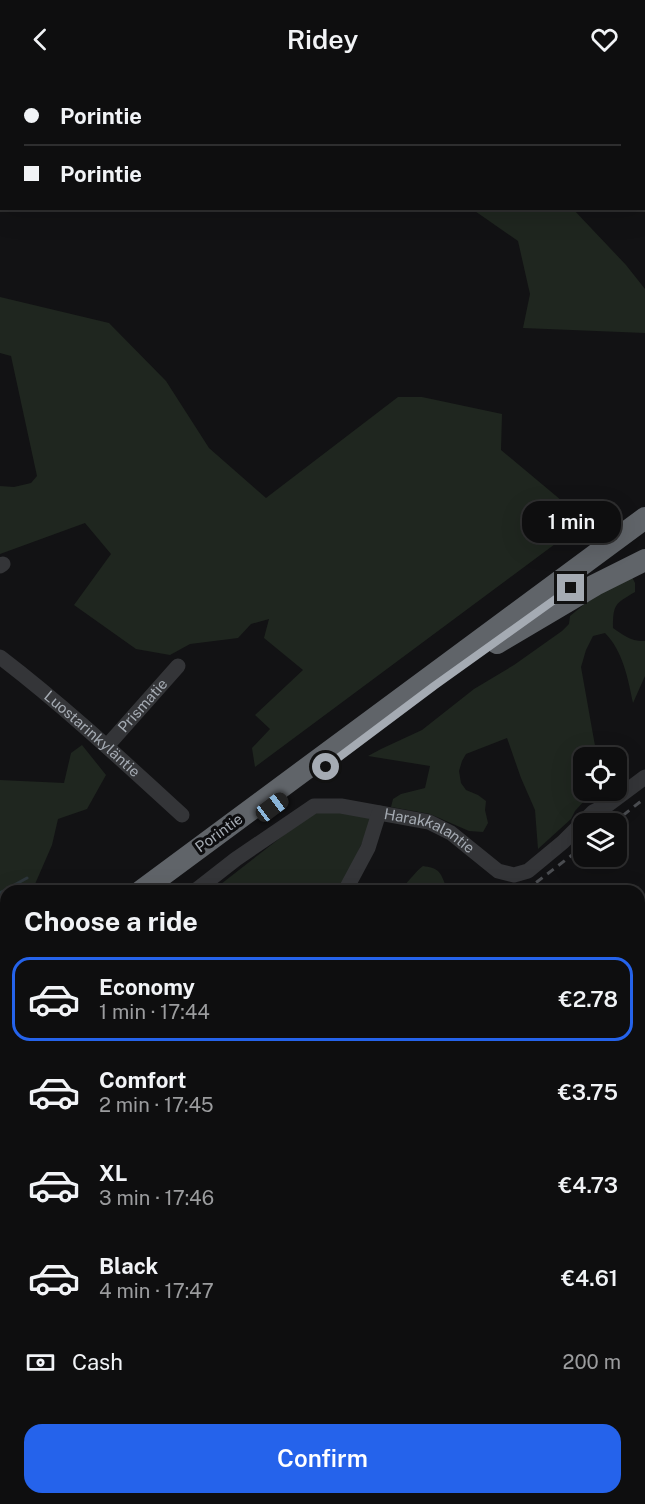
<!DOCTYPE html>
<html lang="en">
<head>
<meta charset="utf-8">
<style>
	body { margin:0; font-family:"Public Sans",sans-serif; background:#171718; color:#f1f3f6; height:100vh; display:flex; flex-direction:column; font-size:22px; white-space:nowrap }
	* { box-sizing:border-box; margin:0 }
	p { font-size:20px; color:#9b9c9e }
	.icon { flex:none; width:33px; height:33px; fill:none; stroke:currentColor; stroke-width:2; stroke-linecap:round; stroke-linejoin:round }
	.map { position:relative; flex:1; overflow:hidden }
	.sheet { position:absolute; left:0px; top:807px; width:645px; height:620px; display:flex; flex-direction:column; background:#0e0e0f; border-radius:18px 18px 0 0; box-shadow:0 6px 24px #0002,0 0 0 2px #2e2e2f }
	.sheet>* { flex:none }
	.banner { position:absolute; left:0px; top:0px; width:645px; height:132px; box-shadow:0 6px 24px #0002,0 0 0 2px #2e2e2f; display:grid; align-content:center; height:132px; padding:0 24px; background:#0e0e0f }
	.buttons { position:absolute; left:573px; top:669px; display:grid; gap:12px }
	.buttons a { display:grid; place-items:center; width:54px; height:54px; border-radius:12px; background:#0e0e0f; box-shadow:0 6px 24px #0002,0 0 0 2px #2e2e2f; font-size:30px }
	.end { position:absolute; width:27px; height:27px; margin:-14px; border:8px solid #a5abb3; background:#111; box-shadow:0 0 0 3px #111 }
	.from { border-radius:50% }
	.bubble { position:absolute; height:42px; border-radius:18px; background:#0e0e0f; box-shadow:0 6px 24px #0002,0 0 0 2px #2e2e2f; font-size:20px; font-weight:600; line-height:42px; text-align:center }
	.car { position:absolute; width:18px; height:36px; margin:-18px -9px; border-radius:8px; box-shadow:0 0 4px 2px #0007; background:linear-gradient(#222 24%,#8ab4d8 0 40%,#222 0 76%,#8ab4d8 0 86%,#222 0) }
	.banner b { display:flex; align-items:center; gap:21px; height:57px; font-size:22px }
	.banner b+b { border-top:2px solid #2e2e2f }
	.banner i { width:15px; height:15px; background:#f1f3f6 }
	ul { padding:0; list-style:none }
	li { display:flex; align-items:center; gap:18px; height:84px; margin:0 12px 9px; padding:0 12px; border:3px solid transparent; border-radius:18px }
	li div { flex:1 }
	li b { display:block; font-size:22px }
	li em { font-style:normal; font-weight:600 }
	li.selected { border-color:#2563eb }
	li>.icon { width:54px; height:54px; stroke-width:1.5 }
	h2 { padding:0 24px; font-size:27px; line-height:72px }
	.pay { display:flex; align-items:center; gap:15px; height:66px; padding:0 24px; font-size:22px }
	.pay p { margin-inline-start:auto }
	.action { display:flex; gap:12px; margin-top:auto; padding:12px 24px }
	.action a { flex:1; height:69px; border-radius:18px; background:#2563eb; color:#fff; font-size:24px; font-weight:600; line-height:69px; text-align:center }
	header { display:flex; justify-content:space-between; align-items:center; height:78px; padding:0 24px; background:#0e0e0f; font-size:27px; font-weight:600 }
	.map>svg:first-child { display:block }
	.green { fill:#1f261f }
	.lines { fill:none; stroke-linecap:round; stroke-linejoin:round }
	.stream { stroke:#2d363b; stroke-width:3 }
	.canal { stroke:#2d363b; stroke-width:10 }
	.minor { stroke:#343538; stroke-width:15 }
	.major { stroke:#505257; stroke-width:20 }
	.highway { stroke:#606469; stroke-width:22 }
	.rail { stroke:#4b4d51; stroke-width:3; stroke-dasharray:8 6; stroke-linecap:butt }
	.route { stroke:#a5abb3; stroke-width:8 }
	.labels { text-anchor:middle; stroke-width:6; stroke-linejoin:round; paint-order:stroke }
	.street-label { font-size:15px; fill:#a5abb3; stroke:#0d0d0f }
</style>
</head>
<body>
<header><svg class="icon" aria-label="back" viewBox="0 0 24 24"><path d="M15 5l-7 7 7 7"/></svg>Ridey<svg class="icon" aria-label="heart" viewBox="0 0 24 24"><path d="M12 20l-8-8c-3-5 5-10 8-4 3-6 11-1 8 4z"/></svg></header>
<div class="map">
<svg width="645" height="1426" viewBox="0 0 645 1426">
	<rect width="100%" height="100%" fill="#121214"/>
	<path class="green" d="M472 131H573L626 187 645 211V255L523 250 530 216 518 163Z
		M0 219 109 245 166 303 209 370 266 420 398 319H422L502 336 501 372 586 443 255 689 252 670 270 651 255 637 303 592 264 560 269 541 251 546 238 560 190 566 170 577 136 571 74 527 111 476 85 445 0 476V408L14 409 31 405 37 398 11 278 0 275Z
		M622 495 632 499 635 505V514C615 526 613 526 613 550 623 557 632 564 645 563V598L633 625C628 601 623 573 605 555L593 558 586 572 581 589 597 679 584 680V712L600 713 599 714 584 723 575 733 571 741 538 771 535 732 521 700 507 660 466 676 462 683 459 693 461 705 466 712 478 717 486 723 485 732 488 745 483 754 469 753 430 736 391 729 393 721 401 716 425 710 430 688 368 678 381 671 422 652 474 611 514 587 562 553 569 546 570 538Z
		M82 667 106 697 87 731 58 741 52 767 32 813H6V851L0 855V702L64 705 71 675Z
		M327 733 365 737 372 743 340 813H212L312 735Z
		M423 788C437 790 440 792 445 806L460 813H413L403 809C410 802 415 794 423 788Z
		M645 871V1382L639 1401V878Z
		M6 959V1197L0 1202V966Z
		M6 1229V1420L106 1421 108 1426H0V1234Z
		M285 1420H485V1421L483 1426H282Z
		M540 1421 632 1420V1421L629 1426H553Z"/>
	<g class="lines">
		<path class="stream" d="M0 815 27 800"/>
		<path class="canal" d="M639 1121 645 1108
			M504 1426 507 1420"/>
		<g class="minor">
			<path d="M0 488 3 486"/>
			<path id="s1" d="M0 579C64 628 123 683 182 737"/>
			<path id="s2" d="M107 668 178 588"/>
			<path id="s3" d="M195 813 236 781 314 728H341L429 744 451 755 498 793 514 797 528 793 563 764 593 734 609 726 645 699"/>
			<path d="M345 813 368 770 379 735"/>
		</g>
		<path class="major" d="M436 0 438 2
			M644 76H645
			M639 867 645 862
			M271 1426 274 1420"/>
		<path class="highway" d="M497 565 595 507 645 482
			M141 813 645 440
			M0 933 6 929"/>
		<path class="rail" d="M612 746 645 720
			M525 813 584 768
			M0 1221 6 1217"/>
	</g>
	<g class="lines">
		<path class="route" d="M326 689 434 608 571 510"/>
	</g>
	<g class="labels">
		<g class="street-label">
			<text dy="5" stroke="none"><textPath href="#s2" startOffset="54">Prismatie</textPath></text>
			<text dy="5" stroke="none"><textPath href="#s1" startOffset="120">Luostarinkyläntie</textPath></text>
			<text transform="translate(219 755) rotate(-36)" y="5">Porintie</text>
			<text dy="5" stroke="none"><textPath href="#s3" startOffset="266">Harakkalantie</textPath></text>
		</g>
	</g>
</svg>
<div class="buttons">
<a><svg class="icon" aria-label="locate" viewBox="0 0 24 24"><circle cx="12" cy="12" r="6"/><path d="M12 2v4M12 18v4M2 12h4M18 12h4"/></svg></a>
<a><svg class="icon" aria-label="layers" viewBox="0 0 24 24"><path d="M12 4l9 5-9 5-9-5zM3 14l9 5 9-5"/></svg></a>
</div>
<i class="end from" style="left:326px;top:689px"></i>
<i class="end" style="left:571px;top:510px"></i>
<div class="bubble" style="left:522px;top:423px;width:99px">1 min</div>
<i class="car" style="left:272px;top:729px;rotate:53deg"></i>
<div class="banner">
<b><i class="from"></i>Porintie</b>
<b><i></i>Porintie</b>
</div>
<section class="sheet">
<h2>Choose a ride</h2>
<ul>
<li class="selected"><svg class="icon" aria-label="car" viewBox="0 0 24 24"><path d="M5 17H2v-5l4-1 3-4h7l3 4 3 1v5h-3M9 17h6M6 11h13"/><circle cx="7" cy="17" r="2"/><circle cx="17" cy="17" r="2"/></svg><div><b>Economy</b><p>1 min · 17:44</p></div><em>€2.78</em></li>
<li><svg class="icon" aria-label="car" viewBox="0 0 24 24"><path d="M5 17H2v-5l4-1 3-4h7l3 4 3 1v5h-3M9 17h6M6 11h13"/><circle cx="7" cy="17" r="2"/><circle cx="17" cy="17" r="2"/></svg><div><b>Comfort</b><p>2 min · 17:45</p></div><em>€3.75</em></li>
<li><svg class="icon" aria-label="car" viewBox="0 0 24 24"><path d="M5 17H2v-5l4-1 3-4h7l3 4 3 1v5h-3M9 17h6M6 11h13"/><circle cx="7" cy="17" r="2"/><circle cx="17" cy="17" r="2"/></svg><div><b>XL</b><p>3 min · 17:46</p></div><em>€4.73</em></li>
<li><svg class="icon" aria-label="car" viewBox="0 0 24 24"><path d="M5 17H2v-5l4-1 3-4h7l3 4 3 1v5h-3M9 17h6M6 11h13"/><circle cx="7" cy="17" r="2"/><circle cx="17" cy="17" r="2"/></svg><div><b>Black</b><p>4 min · 17:47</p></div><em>€4.61</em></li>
</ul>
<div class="pay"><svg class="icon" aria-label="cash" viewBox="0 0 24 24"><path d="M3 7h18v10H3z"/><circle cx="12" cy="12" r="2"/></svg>Cash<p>200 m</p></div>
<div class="action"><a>Confirm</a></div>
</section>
</div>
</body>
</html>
